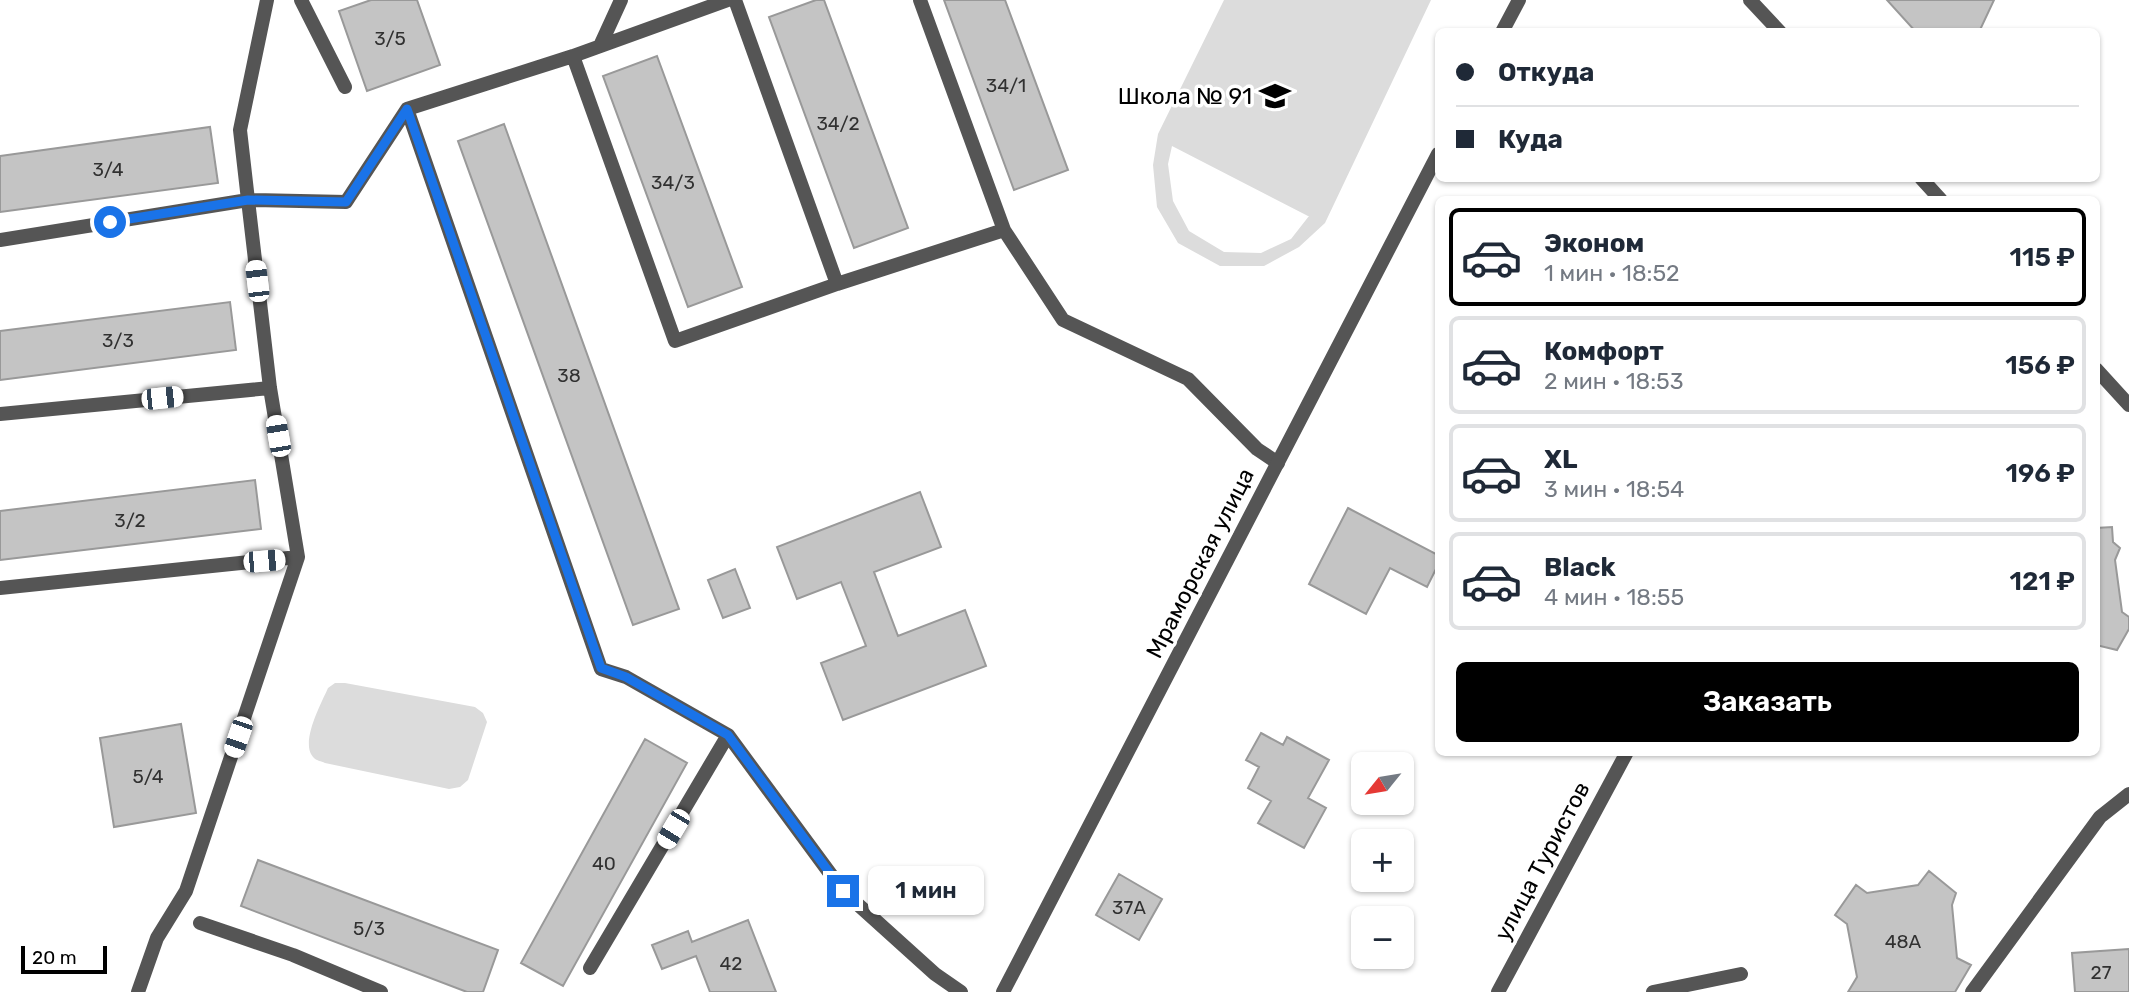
<!DOCTYPE html>
<html lang="ru">
<head>
<meta charset="utf-8">
<style>
	body { margin:0; font-family:Rubik,sans-serif; background:#f2f2f3; color:#1f2937; height:100vh; display:flex; flex-direction:column; font-size:26px; white-space:nowrap }
	* { box-sizing:border-box; margin:0 }
	p { font-size:23px; color:#747a83 }
	.icon { flex:none; width:38px; height:38px; fill:none; stroke:currentColor; stroke-width:2; stroke-linecap:round; stroke-linejoin:round }
	.map { position:relative; flex:1; overflow:hidden }
	.drawer { position:absolute; left:1435px; top:196px; width:665px; height:560px; display:flex; flex-direction:column; background:#fff; border-radius:10px; box-shadow:0 2px 5px #0004 }
	.drawer>* { flex:none }
	.hud { position:absolute; left:1435px; top:28px; width:665px; height:154px; border-radius:10px; box-shadow:0 2px 5px #0004; display:grid; align-content:center; height:154px; padding:0 21px; background:#fff }
	.needle { width:46px; rotate:240deg }
	.controls { position:absolute; left:1351px; top:752px; display:grid; gap:14px }
	.controls a { display:grid; place-items:center; width:63px; height:63px; border-radius:10px; background:#fff; box-shadow:0 2px 5px #0004; font-size:35px }
	.scale { position:absolute; left:21px; bottom:18px; width:86px; box-sizing:border-box; padding-left:7px; border:4px solid #000; border-top:0; font-size:19px; line-height:24px; white-space:nowrap; color:#000; -webkit-text-stroke:5px #fff; paint-order:stroke }
	.end { position:absolute; width:32px; height:32px; margin:-16px; border:9px solid #1a73e8; background:#fff; box-shadow:0 0 0 4px #fff }
	.from { border-radius:50% }
	.bubble { position:absolute; height:49px; border-radius:10px; background:#fff; box-shadow:0 2px 5px #0004; font-size:23px; font-weight:600; line-height:49px; text-align:center }
	.car { position:absolute; width:21px; height:42px; margin:-21px -10px; border-radius:9px; box-shadow:0 0 5px 2px #0007; background:linear-gradient(#fff 24%,#345 0 40%,#fff 0 76%,#345 0 86%,#fff 0) }
	.hud b { display:flex; align-items:center; gap:24px; height:66px; font-size:26px }
	.hud b+b { border-top:2px solid #e0e1e3 }
	.hud i { width:18px; height:18px; background:#1f2937 }
	ul { padding:12px 0 0; list-style:none }
	li { display:flex; align-items:center; gap:21px; height:98px; margin:0 14px 10px; padding:0 7px; border:4px solid #e0e1e3; border-radius:10px }
	li div { flex:1 }
	li b { display:block; font-size:26px }
	li em { font-style:normal; font-weight:600 }
	li.active { border-color:#000 }
	li>.icon { width:63px; height:63px; stroke-width:1.5 }
	.action { display:flex; gap:14px; margin-top:auto; padding:14px 21px }
	.action a { flex:1; height:80px; border-radius:10px; background:#000; color:#fff; font-size:28px; font-weight:600; line-height:80px; text-align:center }
	.map>svg:first-child { display:block }
	.green { fill:#dcdcdc; fill-rule:evenodd }
	.building { fill:#c4c4c4; stroke:#999; stroke-width:2 }
	.lines { fill:none; stroke-linecap:round; stroke-linejoin:round }
	.lane { stroke:#555; stroke-width:14 }
	.street { stroke:#555; stroke-width:14 }
	.route { stroke:#1a73e8; stroke-width:9 }
	.labels { text-anchor:middle; stroke-width:7; stroke-linejoin:round; paint-order:stroke }
	.number-label { font-size:19px; fill:#313131 }
	.poi-label { font-size:23px; fill:#000; stroke:#fff; text-anchor:end }
	.street-label { font-size:23px; fill:#000; stroke:#fff }
</style>
</head>
<body>
<div class="map">
<svg width="2129" height="992" viewBox="0 0 2129 992">
	<rect width="100%" height="100%" fill="#fff"/>
	<path class="green" d="M1224 0H1431L1325 223 1299 247 1264 266H1220L1178 243 1157 207 1153 165 1158 134ZM1172 146 1308 216H1309L1291 239 1261 253 1224 252 1189 231 1173 201 1168 164Z
		M335 683H345L475 707 483 713 487 722 468 780 460 787 449 789 325 763C321 761 317 761 314 758 299 744 321 704 328 688Z"/>
	<path class="building" d="M371 0H417L440 65 367 91 339 11Z
		M816 0H824L908 228 854 248 769 17Z
		M944 0H1005L1068 170 1014 190Z
		M1887 0H1994L1979 32H1916Z
		M657 56 742 287 688 307 603 76Z
		M504 124 679 609 633 625 458 141Z
		M210 127 218 183 0 212V156Z
		M230 302 236 350 0 380V331Z
		M255 480 261 529 0 560V511Z
		M920 492 941 547 874 572 898 636 965 610 986 666 843 720 821 663 866 646 841 582 797 599 777 547Z
		M1348 508 1438 555V565L1427 587 1390 568 1366 614 1309 584Z
		M2112 527 2113 542 2120 548 2115 560 2122 612 2129 617V629L2117 650 2096 645V528Z
		M735 569 750 608 723 618 708 580Z
		M181 724 196 813 114 827 100 738Z
		M1261 733 1283 745 1287 737 1329 760 1308 798 1326 808 1304 848 1258 823 1271 801 1248 788 1259 767 1246 760Z
		M645 739 687 763 563 986 521 963Z
		M258 860 498 950 483 992H467L241 906Z
		M1929 871 1956 893 1952 905 1957 958 1971 965 1955 992H1848L1857 977 1847 924 1835 915 1856 885 1867 893 1918 885Z
		M1119 874 1162 899 1139 940 1096 915Z
		M748 920 776 992H710L696 956 662 969 652 945 688 931 692 942Z
		M2129 949V992H2075L2072 953Z"/>
	<g class="lines">
		<path class="lane" d="M301 0 345 87
			M735 0 837 284
			M920 0 1004 230
			M600 46 621 0
			M573 56 675 341 837 284 1004 230 1063 320 1188 379 1257 449 1278 463
			M407 109 573 56 728 0
			M0 240 248 200 240 130 267 0
			M0 414 270 388
			M0 588 298 557
			M200 923 293 955 381 992
			M590 968 728 735
			M138 992 157 938 186 891 298 557 270 388 248 200 346 202 407 109 601 669 626 677 728 735 843 891 935 974 961 992
			M1653 992 1741 974
			M1972 992 2100 817 2129 794"/>
		<path class="street" d="M1750 0 1780 32
			M1502 32 1519 0
			M1921 178 1941 200
			M2096 369 2129 405
			M1003 992 1438 154
			M1498 992 1627 752"/>
	</g>
	<g class="lines">
		<path class="route" d="M110 222 248 200 346 202 407 109 601 668 626 677 728 735 843 891"/>
	</g>
	<defs>
		<symbol id="school-bare" viewBox="-9 -9 18 18"><path d="M0-5L7-2L0 1L-7-2ZM-4 1L0 2.5L4 1V4Q0 6-4 4Z" fill="#000" stroke="#fff" stroke-width="2.5" paint-order="stroke"/></symbol>
	</defs>
	<g fill-rule="evenodd">
		<use href="#school-bare" x="1253" y="74" width="44" height="44"/>
	</g>
	<g class="labels">
		<g class="number-label">
			<text x="390" y="45">3/5</text>
			<text x="1006" y="92">34/1</text>
			<text x="838" y="130">34/2</text>
			<text x="108" y="176">3/4</text>
			<text x="673" y="189">34/3</text>
			<text x="118" y="347">3/3</text>
			<text x="569" y="382">38</text>
			<text x="130" y="527">3/2</text>
			<text x="148" y="783">5/4</text>
			<text x="604" y="870">40</text>
			<text x="1129" y="914">37А</text>
			<text x="369" y="935">5/3</text>
			<text x="1903" y="948">48А</text>
			<text x="731" y="970">42</text>
			<text x="2101" y="979">27</text>
		</g>
		<g class="poi-label">
			<text x="1252" y="104">Школа № 91</text>
		</g>
		<g class="street-label">
			<text transform="translate(1200 563) rotate(-63)" y="8">Мраморская улица</text>
			<text transform="translate(1542 861) rotate(-62)" y="8">улица Туристов</text>
		</g>
	</g>
</svg>
<div class="controls">
<a><svg class="needle" viewBox="-14 -14 28 28"><path d="M0-13l5 13h-10z" fill="#e53935"/><path d="M0 13l5-13h-10z" fill="#747a83"/></svg></a>
<a>+</a>
<a>−</a>
</div>
<div class="scale">20 m</div>
<i class="end from" style="left:110px;top:222px"></i>
<i class="end" style="left:843px;top:891px"></i>
<div class="bubble" style="left:868px;top:866px;width:116px">1 мин</div>
<i class="car" style="left:257px;top:281px;rotate:353deg"></i>
<i class="car" style="left:162px;top:398px;rotate:84deg"></i>
<i class="car" style="left:278px;top:436px;rotate:350deg"></i>
<i class="car" style="left:264px;top:561px;rotate:85deg"></i>
<i class="car" style="left:238px;top:737px;rotate:199deg"></i>
<i class="car" style="left:673px;top:829px;rotate:211deg"></i>
<div class="hud">
<b><i class="from"></i>Откуда</b>
<b><i></i>Куда</b>
</div>
<section class="drawer">
<ul>
<li class="active"><svg class="icon" aria-label="car" viewBox="0 0 24 24"><path d="M5 17H2v-5l4-1 3-4h7l3 4 3 1v5h-3M9 17h6M6 11h13"/><circle cx="7" cy="17" r="2"/><circle cx="17" cy="17" r="2"/></svg><div><b>Эконом</b><p>1 мин · 18:52</p></div><em>115 ₽</em></li>
<li><svg class="icon" aria-label="car" viewBox="0 0 24 24"><path d="M5 17H2v-5l4-1 3-4h7l3 4 3 1v5h-3M9 17h6M6 11h13"/><circle cx="7" cy="17" r="2"/><circle cx="17" cy="17" r="2"/></svg><div><b>Комфорт</b><p>2 мин · 18:53</p></div><em>156 ₽</em></li>
<li><svg class="icon" aria-label="car" viewBox="0 0 24 24"><path d="M5 17H2v-5l4-1 3-4h7l3 4 3 1v5h-3M9 17h6M6 11h13"/><circle cx="7" cy="17" r="2"/><circle cx="17" cy="17" r="2"/></svg><div><b>XL</b><p>3 мин · 18:54</p></div><em>196 ₽</em></li>
<li><svg class="icon" aria-label="car" viewBox="0 0 24 24"><path d="M5 17H2v-5l4-1 3-4h7l3 4 3 1v5h-3M9 17h6M6 11h13"/><circle cx="7" cy="17" r="2"/><circle cx="17" cy="17" r="2"/></svg><div><b>Black</b><p>4 мин · 18:55</p></div><em>121 ₽</em></li>
</ul>
<div class="action"><a>Заказать</a></div>
</section>
</div>
</body>
</html>
